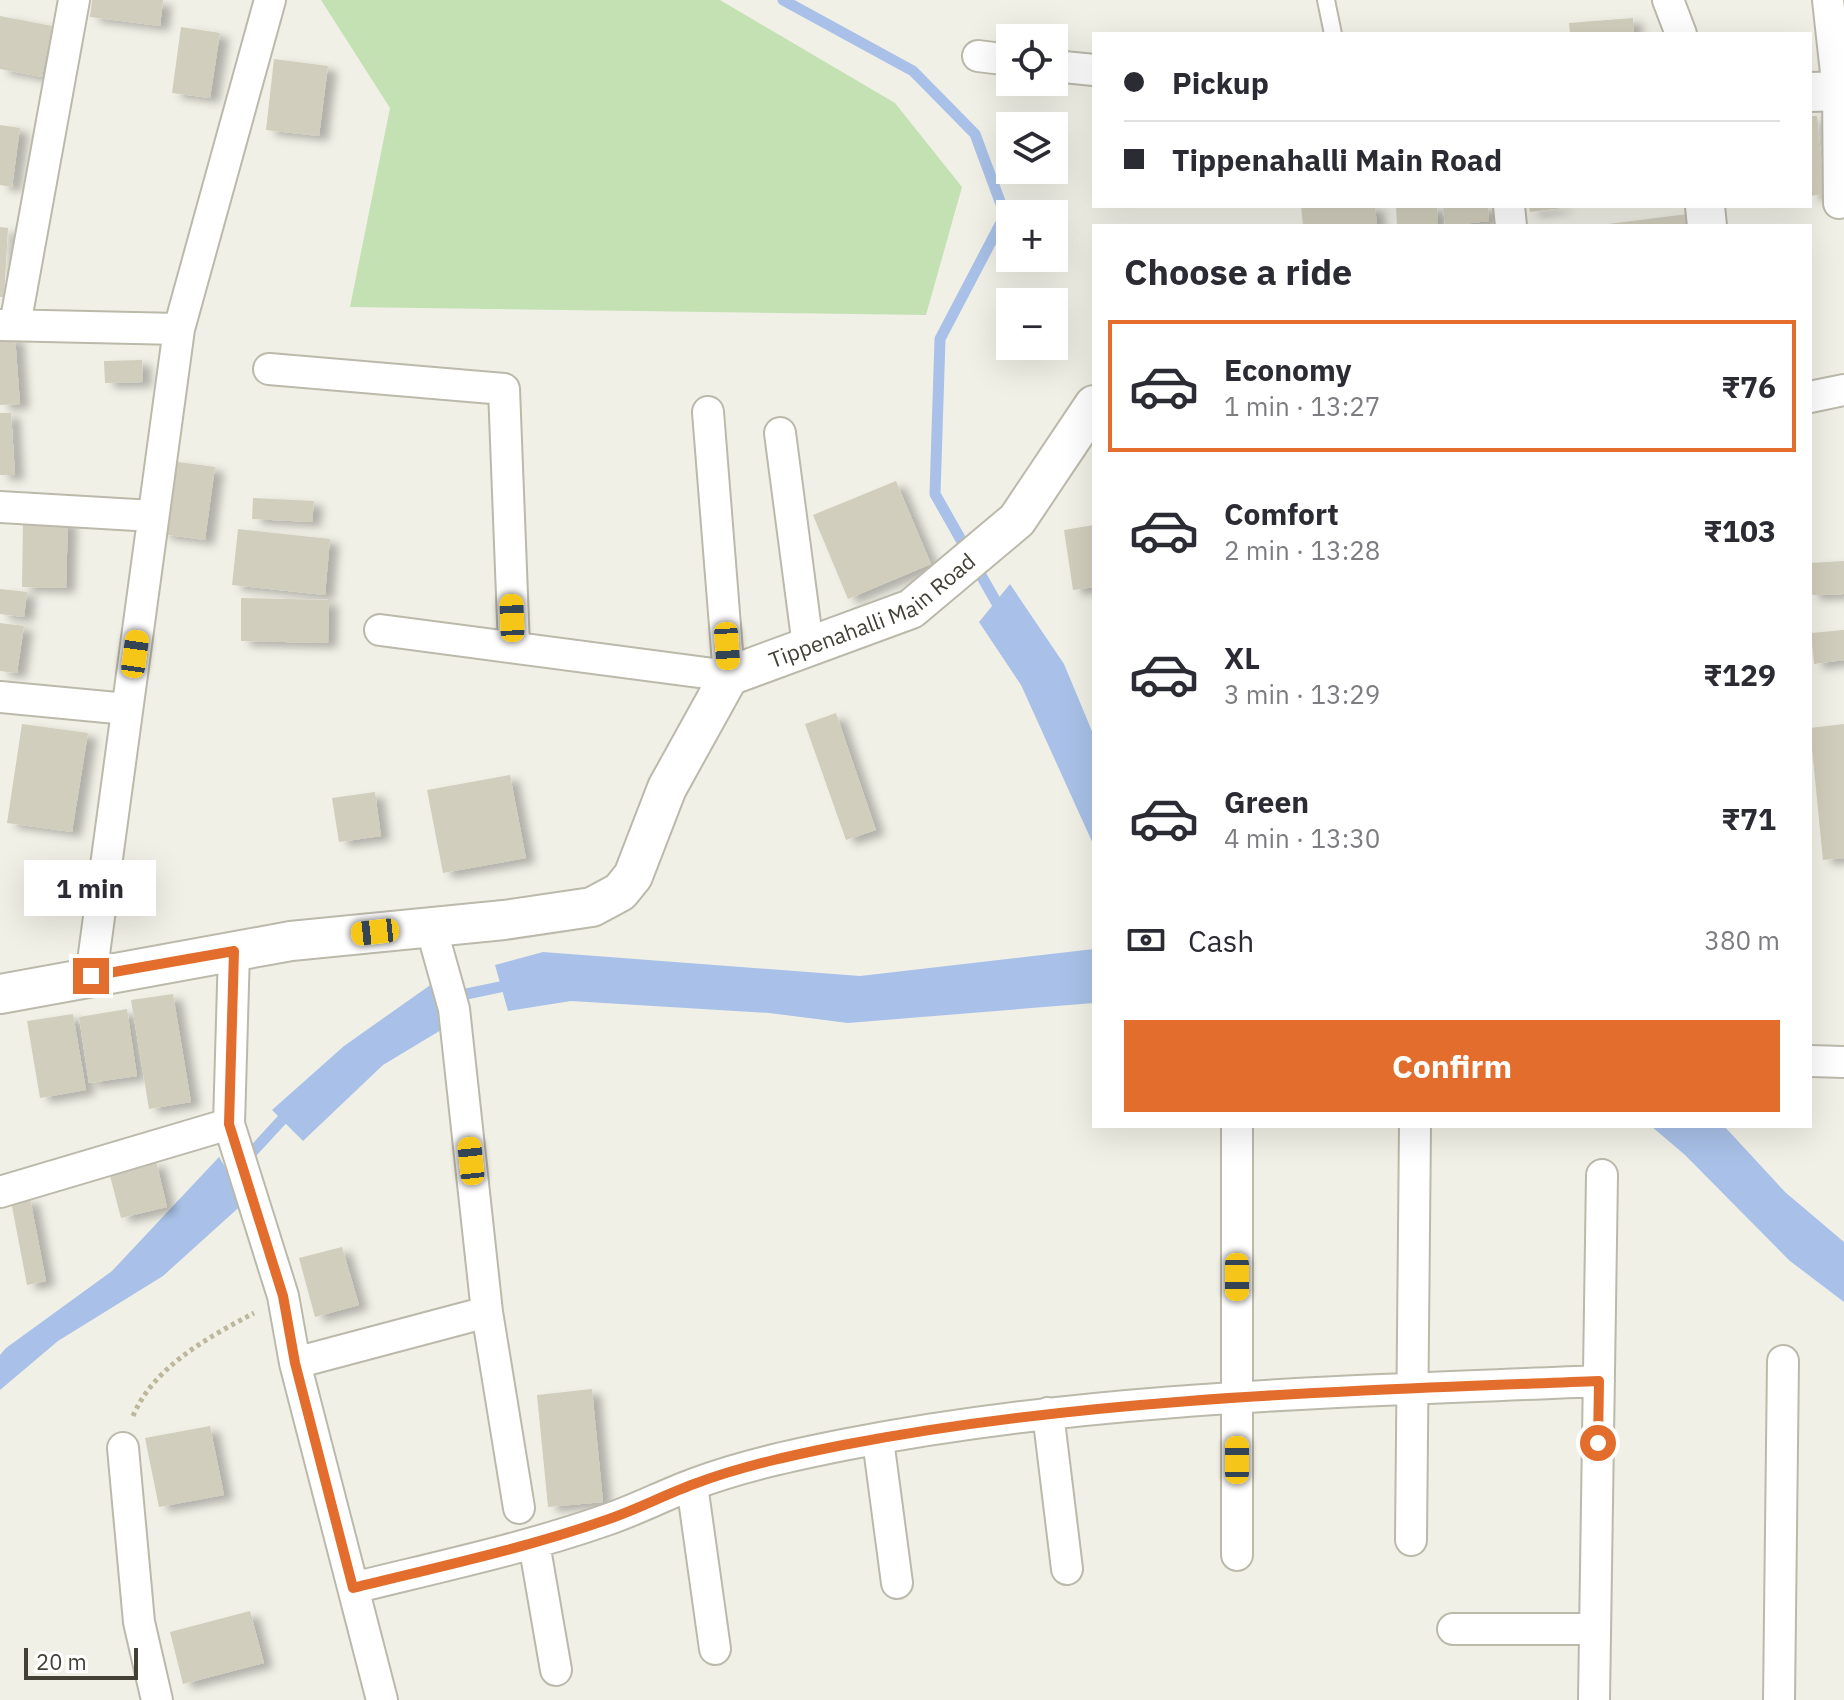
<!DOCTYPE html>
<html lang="en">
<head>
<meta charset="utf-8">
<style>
	body { margin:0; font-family:"IBM Plex Sans",sans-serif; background:#f2f2f3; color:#2b2b33; height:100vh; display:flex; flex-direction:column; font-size:30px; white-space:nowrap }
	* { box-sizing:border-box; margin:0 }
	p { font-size:26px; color:#7c7c81 }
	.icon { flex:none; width:44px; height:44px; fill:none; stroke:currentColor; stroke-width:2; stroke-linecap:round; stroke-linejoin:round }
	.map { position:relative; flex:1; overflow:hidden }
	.panel { position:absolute; left:1092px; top:224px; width:720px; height:904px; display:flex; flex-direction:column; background:#fff; border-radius:0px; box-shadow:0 8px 32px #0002 }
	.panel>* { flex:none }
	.guide { position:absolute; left:1092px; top:32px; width:720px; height:176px; border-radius:0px; box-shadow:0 8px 32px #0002; display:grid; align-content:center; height:176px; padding:0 32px; background:#fff }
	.fabs { position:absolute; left:996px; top:24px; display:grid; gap:16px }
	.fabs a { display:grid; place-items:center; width:72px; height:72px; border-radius:0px; background:#fff; box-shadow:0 8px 32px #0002; font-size:40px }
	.scale { position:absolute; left:24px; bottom:20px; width:114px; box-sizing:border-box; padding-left:8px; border:4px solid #434136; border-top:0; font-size:22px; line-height:28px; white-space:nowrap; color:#434136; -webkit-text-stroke:6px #fff; paint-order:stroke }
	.end { position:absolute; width:36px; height:36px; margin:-18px; border:10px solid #e26d2c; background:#fff; box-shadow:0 0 0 4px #fff }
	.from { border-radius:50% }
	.bubble { position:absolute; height:56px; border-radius:0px; background:#fff; box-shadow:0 8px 32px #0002; font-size:26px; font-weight:700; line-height:56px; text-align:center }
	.car { position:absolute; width:24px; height:48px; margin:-24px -12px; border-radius:10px; box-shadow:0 0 6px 2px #0007; background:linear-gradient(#f5c518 24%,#345 0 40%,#f5c518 0 76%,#345 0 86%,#f5c518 0) }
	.guide b { display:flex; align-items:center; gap:28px; height:76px; font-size:30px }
	.guide b+b { border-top:2px solid #e1e1e2 }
	.guide i { width:20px; height:20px; background:#2b2b33 }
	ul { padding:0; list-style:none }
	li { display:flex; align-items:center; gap:24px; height:132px; margin:0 16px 12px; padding:0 16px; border:4px solid transparent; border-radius:0px }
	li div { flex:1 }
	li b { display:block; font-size:30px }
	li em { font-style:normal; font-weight:700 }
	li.selected { border-color:#e26d2c }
	li>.icon { width:72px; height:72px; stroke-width:1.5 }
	h2 { padding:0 32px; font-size:36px; line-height:96px }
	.pay { display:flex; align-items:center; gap:20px; height:88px; padding:0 32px; font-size:30px }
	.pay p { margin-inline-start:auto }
	.button { display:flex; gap:16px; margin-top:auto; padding:16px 32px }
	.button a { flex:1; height:92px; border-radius:0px; background:#e26d2c; color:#fff; font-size:32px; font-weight:700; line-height:92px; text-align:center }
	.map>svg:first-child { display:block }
	.green { fill:#c3e1b3 }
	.water { fill:#a9c1e8 }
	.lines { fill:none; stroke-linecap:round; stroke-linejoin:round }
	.stream { stroke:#a9c1e8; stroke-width:11 }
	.building { fill:#d1cebd; filter:url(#shadow) }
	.service-casing { stroke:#bbb9aa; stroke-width:20 }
	.minor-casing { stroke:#bbb9aa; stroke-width:34 }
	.tertiary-casing { stroke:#bbb9aa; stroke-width:42 }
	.path { stroke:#bcb79d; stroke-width:5; stroke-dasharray:4 4; stroke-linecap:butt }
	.service { stroke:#fff; stroke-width:16 }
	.minor { stroke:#fff; stroke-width:30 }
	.tertiary { stroke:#fff; stroke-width:38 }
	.route { stroke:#e26d2c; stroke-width:10 }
	.labels { text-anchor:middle; stroke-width:8; stroke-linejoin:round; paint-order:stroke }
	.street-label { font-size:22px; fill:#434136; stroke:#fff }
</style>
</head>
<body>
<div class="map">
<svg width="1844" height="1700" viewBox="0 0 1844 1700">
	<defs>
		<filter id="shadow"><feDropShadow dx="9" dy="5" stdDeviation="4" flood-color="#0004"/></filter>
	</defs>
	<rect width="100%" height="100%" fill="#f1f0e6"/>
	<path class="green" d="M321 0H720L895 103 962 187 926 315 350 307 390 108Z"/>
	<path class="water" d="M1010 584 1064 664 1094 736V846L1021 685 979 622Z
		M1094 949V1003L848 1023 769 1013 571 1001 508 1011 495 965 543 952 860 976Z
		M436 981 451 1024 383 1065 303 1141 272 1110 344 1046Z
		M1651 1126H1724L1785 1192 1844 1242V1302L1790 1261 1685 1155Z
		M219 1157 246 1201 163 1276 58 1341 0 1390V1355L6 1348 112 1271Z"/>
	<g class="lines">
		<path class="stream" d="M783 0 913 71 975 134 1005 215 940 339 935 494 1003 614
			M452 997 514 984
			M245 1160 290 1111"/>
	</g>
	<path class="building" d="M92 0H163L160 26 90 17Z
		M0 16 52 26 42 77 0 69Z
		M1633 18 1634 34H1570L1569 23Z
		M181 27 220 33 210 98 172 93Z
		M274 59 328 66 319 136 266 130Z
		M1810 116H1817L1825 194 1810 196Z
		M0 125 20 128 12 187 0 185Z
		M1301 206H1375L1377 226H1303Z
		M1396 206H1437L1438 226H1397Z
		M1443 206H1488L1489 221 1445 226Z
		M1529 206H1562V208L1530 212Z
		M1688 214 1689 226H1608V224Z
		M0 227 8 228 4 297H0Z
		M15 336 20 404 0 405V337Z
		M142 360 143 382 105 383 104 361Z
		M0 413H11L15 475H0Z
		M171 461 215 467 205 540 161 534Z
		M896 481 931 564 848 599 813 515Z
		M253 498 314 501 312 522 252 519Z
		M23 520H68L66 588 22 587Z
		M1094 525V587L1073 590 1064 530Z
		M238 529 330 539 325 595 232 585Z
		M1844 561V594L1810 595V563Z
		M0 589 27 592 24 617 0 614Z
		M241 598 329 600 328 643 241 641Z
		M0 623 24 626 17 673 0 671Z
		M1844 630V660L1814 664 1811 633Z
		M836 713 876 830 846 840 805 724Z
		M22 724 88 733 72 832 7 823Z
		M1844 724V858L1823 860 1810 728Z
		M510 775 526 858 443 873 427 790Z
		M375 792 381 836 339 842 332 798Z
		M173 994 191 1102 149 1109 131 1000Z
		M127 1009 137 1076 89 1083 79 1017Z
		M73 1014 86 1090 40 1098 27 1021Z
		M156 1161 167 1207 121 1218 109 1172Z
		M30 1198 46 1281 27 1285 11 1201Z
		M342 1247 359 1305 315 1317 299 1258Z
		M592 1389 603 1502 548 1507 537 1395Z
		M210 1426 224 1495 159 1507 145 1438Z
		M250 1611 264 1663 183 1684 170 1632Z"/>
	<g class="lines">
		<defs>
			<path id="service" d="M1326 0 1333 34"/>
			<path id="minor" d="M1668 0 1681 34
				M1828 0 1838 91 1839 203
				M978 56 1010 60
				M1054 66 1094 70
				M1509 206 1511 226
				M0 325 179 329
				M15 325 74 0
				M269 369 504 389 514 647
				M1810 397 1844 390
				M780 433 808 646
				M0 507 153 516
				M380 630 729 676 708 412
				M0 697 127 709
				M91 976 179 329 270 0
				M1810 1061 1844 1062
				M229 1124 283 1296 295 1363 382 1700
				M0 1192 229 1124 234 951
				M487 1312 519 1508
				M295 1363 487 1312 454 1009 431 927
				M1048 1413 1067 1569
				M878 1440 897 1583
				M123 1448 139 1622 157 1700
				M692 1485 715 1649
				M1411 1540 1415 1126
				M534 1543 556 1670
				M1237 1555V1126
				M353 1588C438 1567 523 1549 606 1520 636 1510 664 1495 694 1484 742 1466 793 1455 843 1445 1092 1396 1346 1392 1599 1381
				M1453 1629H1595
				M1594 1700 1602 1175
				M1779 1700 1783 1361"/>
			<g id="tertiary">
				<path d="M1810 92 1844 91"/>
				<path d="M1705 206 1707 226"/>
				<path id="s1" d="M0 994 291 941 504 920 592 907 620 892 633 876 667 788 729 676 911 609 1017 520 1094 405"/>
			</g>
		</defs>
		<use href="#service" class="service-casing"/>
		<use href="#minor" class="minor-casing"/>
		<use href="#tertiary" class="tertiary-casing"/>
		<path class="path" d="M133 1416C154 1366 209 1337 254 1313"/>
		<use href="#service" class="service"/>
		<use href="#minor" class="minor"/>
		<use href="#tertiary" class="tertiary"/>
	</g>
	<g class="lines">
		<path class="route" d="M91 976 234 951 229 1124 283 1296 295 1363 353 1588C438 1567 523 1549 606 1520 636 1510 664 1495 694 1484 742 1466 793 1455 843 1445 1092 1397 1346 1391 1599 1381L1598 1443"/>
	</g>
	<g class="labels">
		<g class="street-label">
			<text dy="8" stroke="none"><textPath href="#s1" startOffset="1032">Tippenahalli Main Road</textPath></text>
		</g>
	</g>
</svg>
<div class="fabs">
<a><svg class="icon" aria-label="locate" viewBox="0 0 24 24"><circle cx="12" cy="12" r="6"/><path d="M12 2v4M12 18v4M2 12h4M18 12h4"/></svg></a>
<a><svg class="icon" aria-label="layers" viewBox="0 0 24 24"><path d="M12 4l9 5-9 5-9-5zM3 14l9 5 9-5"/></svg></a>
<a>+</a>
<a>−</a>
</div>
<div class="scale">20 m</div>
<i class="end from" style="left:1598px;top:1443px"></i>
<i class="end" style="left:91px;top:976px"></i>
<div class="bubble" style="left:24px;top:860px;width:132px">1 min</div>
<i class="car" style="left:512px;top:618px;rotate:358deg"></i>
<i class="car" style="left:727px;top:646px;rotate:176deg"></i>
<i class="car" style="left:135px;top:654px;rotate:8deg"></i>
<i class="car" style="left:375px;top:932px;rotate:264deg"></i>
<i class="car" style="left:471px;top:1161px;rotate:354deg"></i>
<i class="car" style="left:1237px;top:1277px;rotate:180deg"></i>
<i class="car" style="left:1237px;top:1460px;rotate:0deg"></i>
<div class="guide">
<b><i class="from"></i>Pickup</b>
<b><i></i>Tippenahalli Main Road</b>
</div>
<section class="panel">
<h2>Choose a ride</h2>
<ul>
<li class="selected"><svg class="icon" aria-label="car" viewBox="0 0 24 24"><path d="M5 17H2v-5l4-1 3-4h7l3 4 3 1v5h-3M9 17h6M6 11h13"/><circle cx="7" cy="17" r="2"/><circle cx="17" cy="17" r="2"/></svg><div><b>Economy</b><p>1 min · 13:27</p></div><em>₹76</em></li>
<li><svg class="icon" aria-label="car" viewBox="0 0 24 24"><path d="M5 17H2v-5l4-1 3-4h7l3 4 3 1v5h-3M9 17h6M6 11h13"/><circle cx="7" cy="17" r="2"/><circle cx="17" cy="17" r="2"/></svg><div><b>Comfort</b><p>2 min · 13:28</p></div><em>₹103</em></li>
<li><svg class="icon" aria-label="car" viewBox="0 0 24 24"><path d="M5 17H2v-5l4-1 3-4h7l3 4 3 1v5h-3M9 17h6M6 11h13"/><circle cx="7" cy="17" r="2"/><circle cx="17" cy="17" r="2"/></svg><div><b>XL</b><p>3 min · 13:29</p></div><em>₹129</em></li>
<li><svg class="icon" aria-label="car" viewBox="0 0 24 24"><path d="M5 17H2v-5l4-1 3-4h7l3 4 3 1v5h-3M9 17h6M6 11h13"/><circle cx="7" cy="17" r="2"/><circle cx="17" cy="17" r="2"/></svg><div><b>Green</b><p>4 min · 13:30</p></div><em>₹71</em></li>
</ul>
<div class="pay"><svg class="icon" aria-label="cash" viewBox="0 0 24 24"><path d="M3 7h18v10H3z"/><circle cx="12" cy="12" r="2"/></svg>Cash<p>380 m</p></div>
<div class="button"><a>Confirm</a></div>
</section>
</div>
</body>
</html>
